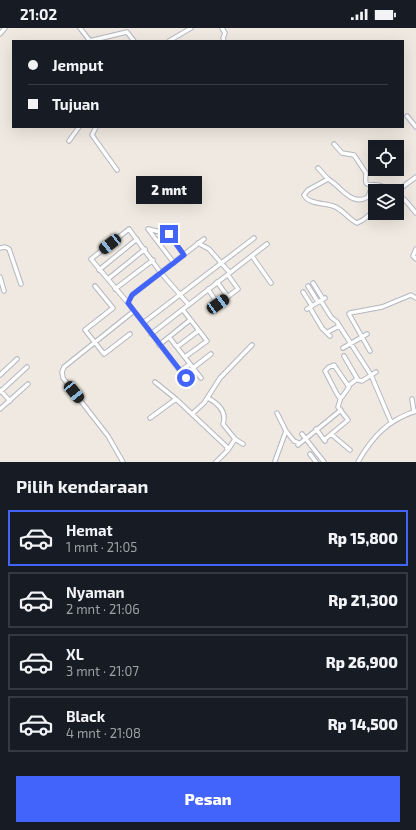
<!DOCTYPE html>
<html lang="id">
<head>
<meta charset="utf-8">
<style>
	body { margin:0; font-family:"Exo 2",sans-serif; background:#20242c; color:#f1f3f6; height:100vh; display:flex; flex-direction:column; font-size:15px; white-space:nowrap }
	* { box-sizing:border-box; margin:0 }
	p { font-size:13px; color:#9ea1a6 }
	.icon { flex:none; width:22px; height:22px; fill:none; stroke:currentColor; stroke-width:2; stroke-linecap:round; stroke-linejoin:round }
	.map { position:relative; height:434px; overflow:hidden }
	.panel { display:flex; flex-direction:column; background:#171b24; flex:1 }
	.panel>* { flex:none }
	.banner { position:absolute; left:12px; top:12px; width:392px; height:88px; border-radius:0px; box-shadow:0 4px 16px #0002; display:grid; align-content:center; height:88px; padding:0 16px; background:#171b24 }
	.fabs { position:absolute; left:368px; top:112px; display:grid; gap:8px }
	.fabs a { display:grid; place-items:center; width:36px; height:36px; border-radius:0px; background:#171b24; box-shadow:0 4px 16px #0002; font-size:20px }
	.end { position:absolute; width:18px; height:18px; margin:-9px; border:5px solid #4264fb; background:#fff; box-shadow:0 0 0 2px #fff }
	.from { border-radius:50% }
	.bubble { position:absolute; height:28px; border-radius:0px; background:#171b24; box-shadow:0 4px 16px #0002; font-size:13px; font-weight:800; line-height:28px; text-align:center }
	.car { position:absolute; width:12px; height:24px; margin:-12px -6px; border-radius:5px; box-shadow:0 0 3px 1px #0007; background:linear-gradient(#222 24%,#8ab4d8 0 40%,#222 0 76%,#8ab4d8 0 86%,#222 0) }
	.banner b { display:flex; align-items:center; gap:14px; height:38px; font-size:15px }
	.banner b+b { border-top:1px solid #363941 }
	.banner i { width:10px; height:10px; background:#f1f3f6 }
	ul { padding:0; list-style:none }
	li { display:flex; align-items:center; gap:12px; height:56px; margin:0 8px 6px; padding:0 8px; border:2px solid #363941; border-radius:0px }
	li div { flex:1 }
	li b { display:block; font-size:15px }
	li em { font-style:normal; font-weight:800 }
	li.selected { border-color:#4264fb }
	li>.icon { width:36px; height:36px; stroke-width:1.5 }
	h2 { padding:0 16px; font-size:18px; line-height:48px }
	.button { display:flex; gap:8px; margin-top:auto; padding:8px 16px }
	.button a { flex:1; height:46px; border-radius:0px; background:#4264fb; color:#fff; font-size:16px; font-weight:800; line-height:46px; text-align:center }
	.status { display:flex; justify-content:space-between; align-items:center; height:28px; padding:0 20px; background:#171b24; direction:ltr }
	.status svg { height:11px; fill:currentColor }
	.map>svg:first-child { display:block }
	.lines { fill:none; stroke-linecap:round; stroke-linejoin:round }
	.minor-casing { stroke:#b4b7c1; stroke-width:5.5 }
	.minor { stroke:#fff; stroke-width:3.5 }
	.route { stroke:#4264fb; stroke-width:5 }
</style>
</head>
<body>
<div class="status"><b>21:02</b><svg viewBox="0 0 49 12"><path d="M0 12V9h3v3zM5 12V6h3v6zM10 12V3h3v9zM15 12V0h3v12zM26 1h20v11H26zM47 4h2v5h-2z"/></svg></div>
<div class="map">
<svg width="416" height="434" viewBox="0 0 416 434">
	<rect width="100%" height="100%" fill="#efe9e1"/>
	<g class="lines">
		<defs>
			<path id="minor" d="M80 0 90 13
				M222 0 225 5 223 10 224 13
				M0 6 5 0
				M89 13 127 4 134 13
				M169 13 191 0
				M407 88 416 99
				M96 99 92 107 117 142
				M69 113 79 99
				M334 116 342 125 354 127 366 145C365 159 365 156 378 157 382 157 386 161 390 163
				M318 140 328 151
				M372 158 368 169C351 179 341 158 328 151L308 162 304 167C308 176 325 175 333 178 343 181 348 191 357 195L363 192 375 182
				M397 163 416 149
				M397 167 405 172 416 185
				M148 201 169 206 184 227
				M148 201 174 235
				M198 215 209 221 230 245
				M0 220 5 219 9 221 21 256
				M416 221 413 228 416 231
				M252 228 271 255
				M99 242 137 211
				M0 249 4 263
				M108 251 145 221
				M217 254 228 269
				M313 255 323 271
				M95 258 113 280 85 302 104 326 130 306
				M308 258 318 274
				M115 261 153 232
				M208 261 218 276 238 261 228 247
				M303 264 312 278
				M321 273 331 289 337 294 371 347 391 394
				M128 275 91 231 129 201 161 245 189 277
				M310 280 322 300 330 308
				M307 281 325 270
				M183 282 207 313 185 329
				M350 285 382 279 411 267 416 270
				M349 286 370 323
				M143 295 254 210
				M328 304 339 298
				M151 306 267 216
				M169 309 201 350
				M159 317 190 292
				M177 319 198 303
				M343 320 367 306
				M344 328 358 352 362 353 376 344
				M334 337 349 359 342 369H339L337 366 325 343 329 339Z
				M193 340 211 326
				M180 343 190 336
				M0 347 17 331
				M155 354 176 371 227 419V423L216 434
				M191 357 128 275 132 267 204 211
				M348 358 357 351
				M0 362 10 373
				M0 364 27 339
				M208 370C219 376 227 384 223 396L235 411 243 416
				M412 371 414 384
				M0 381 28 356
				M192 386 204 375 220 350 252 317
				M150 390 176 371
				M316 401 325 413
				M286 403 294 413 299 415
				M302 406 324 434
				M331 406 350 422
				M324 412 348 392 338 379 341 369
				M298 417 341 382
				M228 422 235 411
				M310 426 316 434
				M275 433 286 403 277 385
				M123 434 108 408 63 350 62 344 64 339 134 283
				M358 434C372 409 388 392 416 383"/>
		</defs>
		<use href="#minor" class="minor-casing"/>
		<use href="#minor" class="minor"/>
	</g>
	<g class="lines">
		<path class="route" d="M169 206 184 227 132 267 128 275 186 350"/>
	</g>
</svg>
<div class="fabs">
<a><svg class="icon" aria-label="locate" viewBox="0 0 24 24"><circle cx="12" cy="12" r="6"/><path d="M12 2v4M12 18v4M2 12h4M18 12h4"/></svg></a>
<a><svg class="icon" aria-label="layers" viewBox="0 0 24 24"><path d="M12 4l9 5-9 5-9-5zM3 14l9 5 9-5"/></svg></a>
</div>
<i class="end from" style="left:186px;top:350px"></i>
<i class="end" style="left:169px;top:206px"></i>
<div class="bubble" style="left:136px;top:148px;width:66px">2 mnt</div>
<i class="car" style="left:110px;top:216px;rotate:232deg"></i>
<i class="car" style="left:218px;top:276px;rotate:55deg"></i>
<i class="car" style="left:74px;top:364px;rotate:141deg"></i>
<div class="banner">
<b><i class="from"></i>Jemput</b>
<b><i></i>Tujuan</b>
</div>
</div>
<section class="panel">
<h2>Pilih kendaraan</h2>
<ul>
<li class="selected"><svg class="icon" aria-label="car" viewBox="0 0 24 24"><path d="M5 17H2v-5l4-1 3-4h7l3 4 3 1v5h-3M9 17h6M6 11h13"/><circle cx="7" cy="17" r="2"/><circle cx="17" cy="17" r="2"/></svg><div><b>Hemat</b><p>1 mnt · 21:05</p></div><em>Rp 15,800</em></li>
<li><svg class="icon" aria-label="car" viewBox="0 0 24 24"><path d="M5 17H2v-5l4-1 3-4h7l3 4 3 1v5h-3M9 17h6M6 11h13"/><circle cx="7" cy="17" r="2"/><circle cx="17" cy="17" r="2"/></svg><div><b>Nyaman</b><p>2 mnt · 21:06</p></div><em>Rp 21,300</em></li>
<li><svg class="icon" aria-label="car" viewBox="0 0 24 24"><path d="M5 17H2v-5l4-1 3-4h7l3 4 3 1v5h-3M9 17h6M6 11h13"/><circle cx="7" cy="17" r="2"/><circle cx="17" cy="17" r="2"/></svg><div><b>XL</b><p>3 mnt · 21:07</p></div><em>Rp 26,900</em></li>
<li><svg class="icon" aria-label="car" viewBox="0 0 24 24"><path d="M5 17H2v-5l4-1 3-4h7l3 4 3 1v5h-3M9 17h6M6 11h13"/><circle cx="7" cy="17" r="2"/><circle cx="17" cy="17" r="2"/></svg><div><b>Black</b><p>4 mnt · 21:08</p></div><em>Rp 14,500</em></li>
</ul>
<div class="button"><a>Pesan</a></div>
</section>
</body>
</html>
